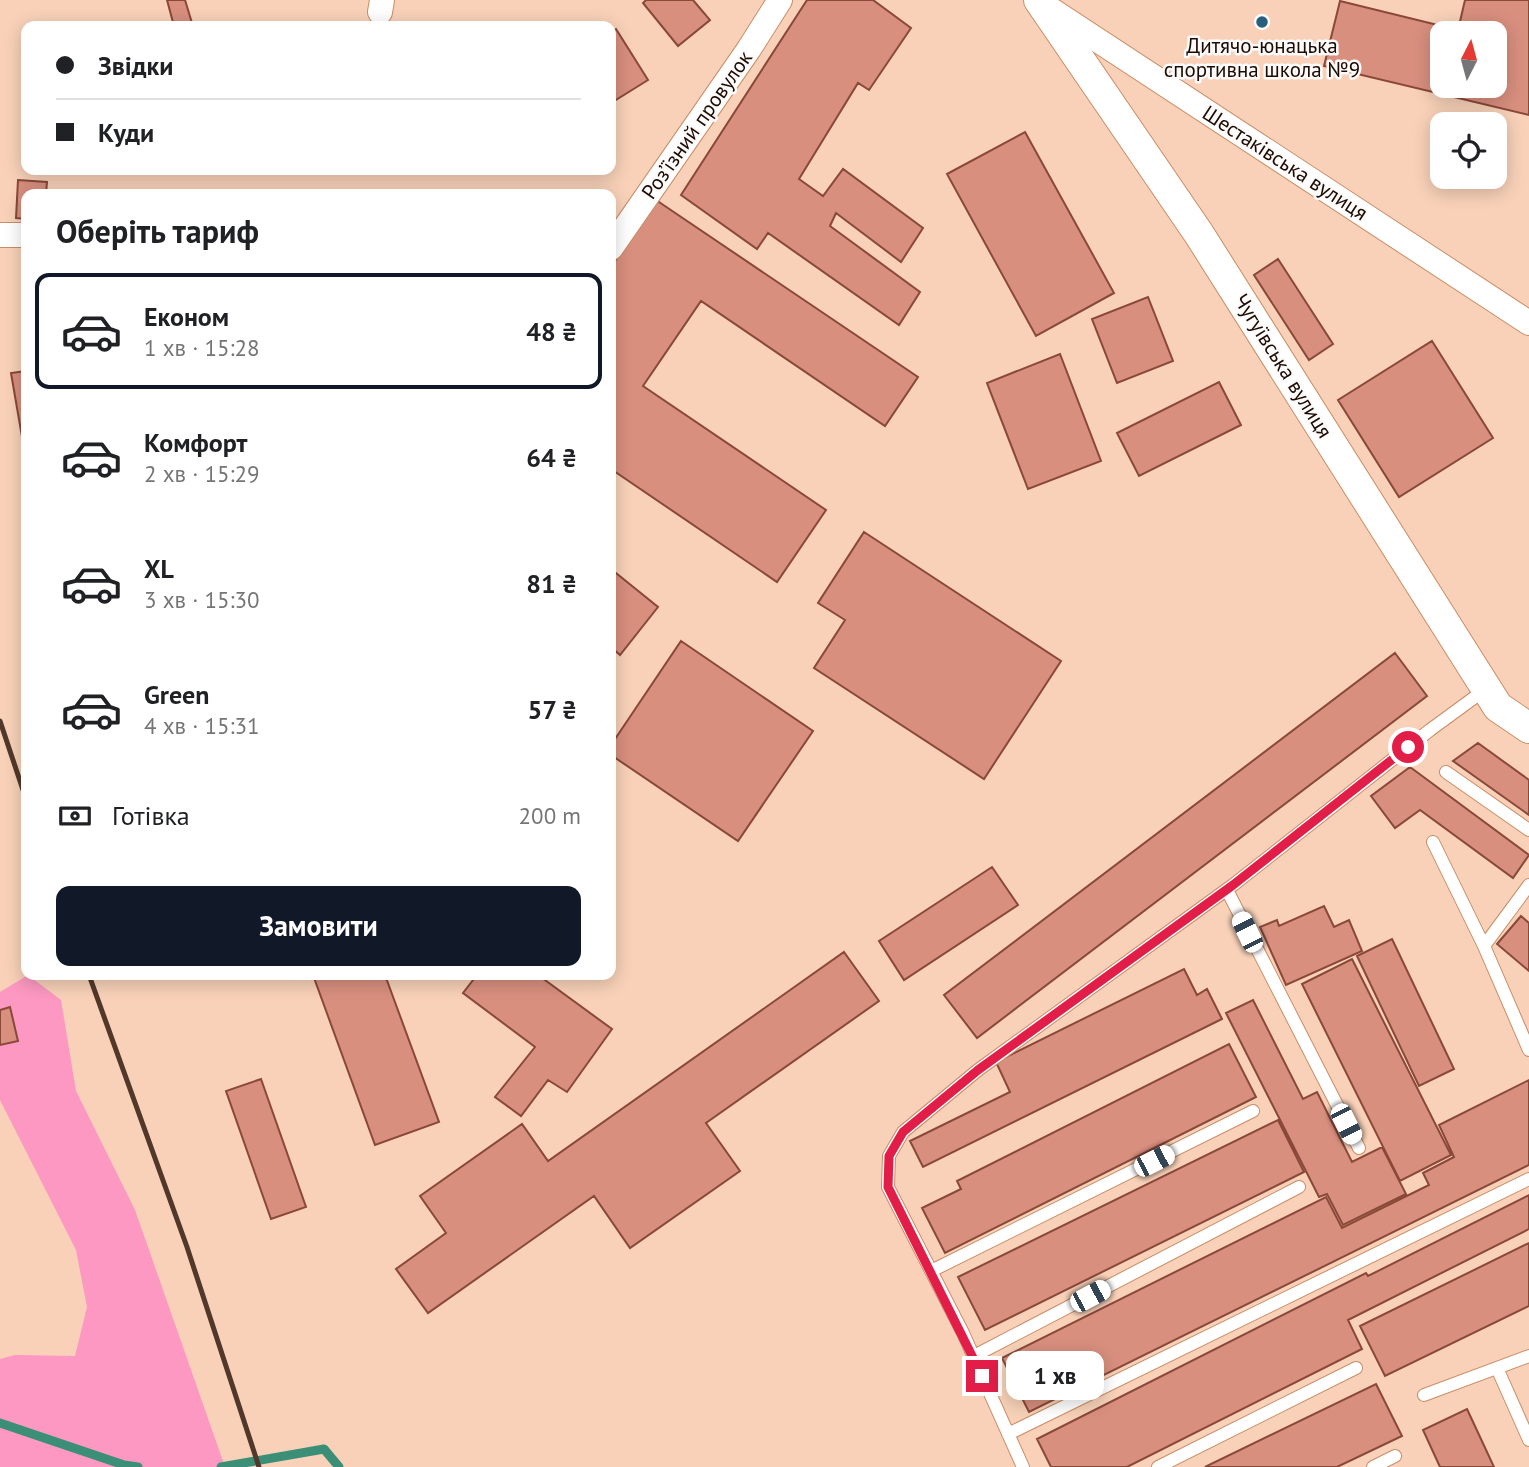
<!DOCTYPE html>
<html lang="uk">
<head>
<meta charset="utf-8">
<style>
	body { margin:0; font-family:"PT Sans",sans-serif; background:#f2f2f2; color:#202124; height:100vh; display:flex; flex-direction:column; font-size:26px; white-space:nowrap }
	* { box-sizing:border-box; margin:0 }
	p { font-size:23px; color:#757577 }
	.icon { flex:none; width:38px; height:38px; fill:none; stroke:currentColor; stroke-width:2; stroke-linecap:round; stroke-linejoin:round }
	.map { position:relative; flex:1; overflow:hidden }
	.details { position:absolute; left:21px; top:189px; width:595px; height:791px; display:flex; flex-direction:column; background:#fff; border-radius:14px; box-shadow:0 4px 18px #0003 }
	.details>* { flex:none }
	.hud { position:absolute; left:21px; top:21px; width:595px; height:154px; border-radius:14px; box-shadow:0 4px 18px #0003; display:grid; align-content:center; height:154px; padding:0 35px; background:#fff }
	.needle { width:46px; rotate:6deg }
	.fabs { position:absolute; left:1430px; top:21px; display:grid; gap:14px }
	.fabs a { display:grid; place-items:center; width:77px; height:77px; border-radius:14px; background:#fff; box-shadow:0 4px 18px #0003; font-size:35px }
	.end { position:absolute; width:32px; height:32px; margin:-16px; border:9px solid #e11d48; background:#fff; box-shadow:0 0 0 4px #fff }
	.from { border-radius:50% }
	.bubble { position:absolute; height:49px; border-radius:14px; background:#fff; box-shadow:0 4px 18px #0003; font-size:23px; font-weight:700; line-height:49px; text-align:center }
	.car { position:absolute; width:21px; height:42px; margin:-21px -10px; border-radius:9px; box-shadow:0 0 5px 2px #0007; background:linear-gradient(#fff 24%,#345 0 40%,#fff 0 76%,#345 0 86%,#fff 0) }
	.hud b { display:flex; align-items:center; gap:24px; height:66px; font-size:26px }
	.hud b+b { border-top:2px solid #e0e0e0 }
	.hud i { width:18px; height:18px; background:#202124 }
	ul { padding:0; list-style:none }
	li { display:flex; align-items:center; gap:21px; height:116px; margin:0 14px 10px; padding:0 21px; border:4px solid transparent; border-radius:14px }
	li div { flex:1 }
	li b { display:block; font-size:26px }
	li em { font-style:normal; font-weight:700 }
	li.selected { border-color:#111827 }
	li>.icon { width:63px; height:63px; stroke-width:1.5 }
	h2 { padding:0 35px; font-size:32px; line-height:84px }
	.pay { display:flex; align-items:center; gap:18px; height:77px; padding:0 35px; font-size:26px }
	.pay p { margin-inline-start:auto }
	.button { display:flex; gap:14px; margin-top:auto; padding:14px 35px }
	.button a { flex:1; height:80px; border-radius:14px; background:#111827; color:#fff; font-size:28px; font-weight:700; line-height:80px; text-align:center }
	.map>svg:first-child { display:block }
	.green { fill:#fc98c1 }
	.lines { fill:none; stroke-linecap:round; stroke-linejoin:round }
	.stream { stroke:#3b8f77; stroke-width:9 }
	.building { fill:#d88f7e; stroke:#8a4839; stroke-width:2; fill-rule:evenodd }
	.service-casing { stroke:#ca8d65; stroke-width:14 }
	.minor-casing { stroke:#ca8d65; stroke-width:26 }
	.tertiary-casing { stroke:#ca8d65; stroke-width:32 }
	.service { stroke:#fff; stroke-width:12 }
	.minor { stroke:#fff; stroke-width:24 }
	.tertiary { stroke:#fff; stroke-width:30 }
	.rail { stroke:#52382b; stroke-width:5 }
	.route { stroke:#e11d48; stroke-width:9 }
	.poi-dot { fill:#2a5f7b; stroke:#fbfbfb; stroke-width:2.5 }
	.labels { text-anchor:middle; stroke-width:5; stroke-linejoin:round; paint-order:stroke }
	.poi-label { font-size:21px; fill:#1f0a00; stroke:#fbfbfb }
	.street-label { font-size:21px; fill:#1f0a00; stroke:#fbfbfb }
</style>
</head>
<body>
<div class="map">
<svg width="1529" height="1467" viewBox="0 0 1529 1467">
	<rect width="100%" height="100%" fill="#f8d1b8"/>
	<path class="green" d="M28 975 61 1000 76 1091 135 1210 225 1467H0V1359L15 1355 75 1356 87 1307 76 1250 0 1100V992Z"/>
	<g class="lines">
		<path class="stream" d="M0 1423 124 1465 138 1467
			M221 1467 324 1449 339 1467"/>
	</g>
	<path class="building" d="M167 0H185L192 23 174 26Z
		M646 0H693L710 20 678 46 643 3Z
		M807 0H873L911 28 869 90 858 83 799 179 823 196 843 169 923 228 901 262 836 213 830 226 920 292 899 325 768 233 757 249 681 195Z
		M1465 0H1529V115L1324 66 1340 1 1458 30ZM1442 33H1494V86H1442Z
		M616 29 648 80 611 103V32Z
		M1025 132 1114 293 1036 336 947 174Z
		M18 180 47 182 46 194H26V219L16 218Z
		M656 200 918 377 885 426 701 301 643 386 826 510 777 582 611 469V267Z
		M1278 259 1333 344 1309 360 1254 275Z
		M1148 297 1173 361 1117 383 1092 319Z
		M1432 341 1493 438 1399 497 1338 400Z
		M1060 354 1101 461 1028 489 987 383Z
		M26 371V460L11 373Z
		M1219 382 1241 425 1139 476 1117 433Z
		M864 532 1061 661 984 779 814 668 845 620 818 603Z
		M611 569 658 607 620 655 611 647Z
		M681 641 813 731 738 841 611 755V745Z
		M1395 653 1427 696 977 1038 944 995Z
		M1478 743 1529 780V815L1453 761Z
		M1410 767 1529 855 1513 878 1420 810 1395 828 1371 796Z
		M992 867 1018 905 904 980 879 941Z
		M1324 906 1334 927 1349 920 1362 951 1286 985 1260 927 1277 920 1279 926Z
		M1521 916 1529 923V971L1497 944Z
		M1392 939 1454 1069 1419 1086 1357 956Z
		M844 952 879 1001 706 1123 740 1171 630 1248 594 1196 428 1313 396 1269 446 1233 420 1196 522 1124 548 1161Z
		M1352 959 1451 1155 1400 1181 1302 984Z
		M1184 969 1197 995 1207 989 1222 1019 923 1167 910 1141 1010 1092 996 1062Z
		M313 975H385L439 1122 375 1145Z
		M477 975H538L612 1029 567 1092 548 1080 521 1116 495 1097 535 1047 463 993Z
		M1253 1000 1303 1099 1317 1092 1352 1162 1382 1147 1406 1194 1343 1225 1327 1194 1319 1197 1226 1013Z
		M10 1007 18 1041 0 1045V1010Z
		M1229 1044 1256 1097 945 1253 922 1208 961 1189 957 1181Z
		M261 1079 306 1207 271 1219 226 1091Z
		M1529 1080V1165L1029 1412 1002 1358 1326 1197 1342 1228 1429 1185 1423 1173 1454 1157 1439 1125Z
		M1278 1120 1304 1172 985 1330 958 1277Z
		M1529 1195V1229L1348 1320 1362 1349 1127 1467H1051L1037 1439 1366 1273 1368 1276Z
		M1529 1243V1306L1385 1376 1360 1326Z
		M1376 1384 1402 1436 1337 1467H1205Z
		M1467 1409 1494 1467H1440L1423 1430Z"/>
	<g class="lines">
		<defs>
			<path id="service" d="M1446 772 1529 830
				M1433 842 1484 946 1529 1050
				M1227 890 1359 1148
				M1484 946 1529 885
				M931 1271 1253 1111
				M974 1356 1299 1187
				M1497 1368 1529 1440
				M1424 1395 1529 1356
				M1008 1434 1529 1179
				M1023 1467 963 1333 888 1187 889 1156 903 1132 978 1070 1233 885 1430 730 1486 689
				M1158 1467 1356 1368
				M1373 1467 1395 1456"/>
			<path id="minor" d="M1047 7 1529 323
				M380 12 382 0
				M0 235H26
				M611 248 749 49 780 0"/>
			<path id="tertiary" d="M1039 0 1199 234 1498 707 1529 728"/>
		</defs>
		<use href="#service" class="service-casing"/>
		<use href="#minor" class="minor-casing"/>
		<use href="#tertiary" class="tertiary-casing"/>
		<use href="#service" class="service"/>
		<use href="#minor" class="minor"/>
		<use href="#tertiary" class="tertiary"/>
		<path class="rail" d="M0 721 26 799
			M89 975 187 1247 259 1467"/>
	</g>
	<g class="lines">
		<path class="route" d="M982 1376 888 1187 889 1156 903 1132 978 1070 1233 885 1408 747"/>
	</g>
	<circle class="poi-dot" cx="1262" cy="22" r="7"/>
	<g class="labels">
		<g class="poi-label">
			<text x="1262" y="53">Дитячо-юнацька<tspan x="1262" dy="24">спортивна школа №9</tspan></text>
		</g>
		<g class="street-label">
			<text transform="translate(697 125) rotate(-55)" y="7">Роз’їзний провулок</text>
			<text transform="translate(1285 163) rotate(33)" y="7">Шестаківська вулиця</text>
			<text transform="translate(1283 366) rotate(58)" y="7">Чугуївська вулиця</text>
		</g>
	</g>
</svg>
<div class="fabs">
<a><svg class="needle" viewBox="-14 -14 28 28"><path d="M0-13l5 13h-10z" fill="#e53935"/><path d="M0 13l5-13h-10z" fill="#757577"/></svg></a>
<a><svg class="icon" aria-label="locate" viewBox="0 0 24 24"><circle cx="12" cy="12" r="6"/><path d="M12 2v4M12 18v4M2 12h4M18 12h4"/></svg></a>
</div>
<i class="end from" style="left:1408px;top:747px"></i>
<i class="end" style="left:982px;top:1376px"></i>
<div class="bubble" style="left:1006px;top:1351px;width:98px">1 хв</div>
<i class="car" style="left:1247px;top:932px;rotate:334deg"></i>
<i class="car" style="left:1346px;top:1124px;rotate:153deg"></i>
<i class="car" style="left:1154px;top:1161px;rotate:63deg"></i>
<i class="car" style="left:1090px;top:1296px;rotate:62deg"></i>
<div class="hud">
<b><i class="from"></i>Звідки</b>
<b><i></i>Куди</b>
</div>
<section class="details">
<h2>Оберіть тариф</h2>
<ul>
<li class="selected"><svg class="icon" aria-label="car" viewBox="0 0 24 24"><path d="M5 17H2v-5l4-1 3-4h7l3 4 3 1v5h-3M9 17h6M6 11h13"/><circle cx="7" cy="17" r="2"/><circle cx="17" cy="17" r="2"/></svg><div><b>Економ</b><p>1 хв · 15:28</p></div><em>48 ₴</em></li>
<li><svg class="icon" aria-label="car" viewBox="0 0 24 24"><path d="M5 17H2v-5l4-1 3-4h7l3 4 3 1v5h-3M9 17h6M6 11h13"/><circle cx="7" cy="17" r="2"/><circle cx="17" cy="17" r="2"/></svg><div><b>Комфорт</b><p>2 хв · 15:29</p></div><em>64 ₴</em></li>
<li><svg class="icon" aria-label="car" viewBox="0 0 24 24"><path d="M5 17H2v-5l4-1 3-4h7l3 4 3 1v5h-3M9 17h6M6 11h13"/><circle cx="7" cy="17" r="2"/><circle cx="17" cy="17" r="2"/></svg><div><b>XL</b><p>3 хв · 15:30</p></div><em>81 ₴</em></li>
<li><svg class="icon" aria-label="car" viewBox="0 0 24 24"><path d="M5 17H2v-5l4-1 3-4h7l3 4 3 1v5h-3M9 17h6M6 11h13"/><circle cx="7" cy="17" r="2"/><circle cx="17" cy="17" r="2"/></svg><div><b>Green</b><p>4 хв · 15:31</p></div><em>57 ₴</em></li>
</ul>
<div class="pay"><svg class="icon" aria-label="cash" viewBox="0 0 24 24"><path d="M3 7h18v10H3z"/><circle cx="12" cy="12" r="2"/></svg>Готівка<p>200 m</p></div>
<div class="button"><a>Замовити</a></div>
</section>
</div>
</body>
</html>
